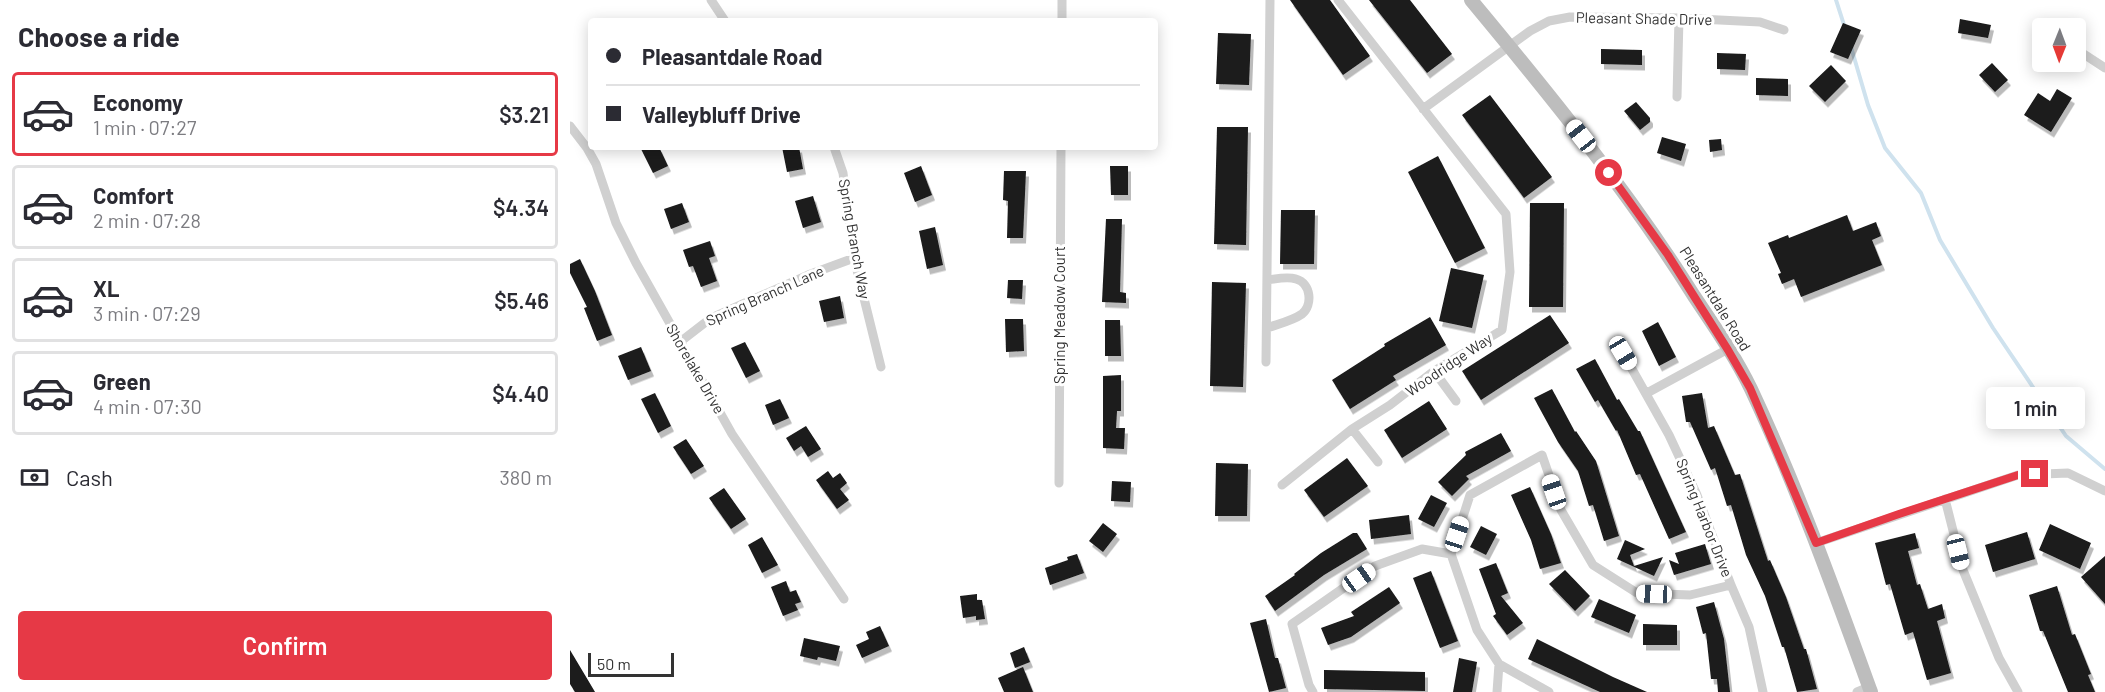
<!DOCTYPE html>
<html lang="en">
<head>
<meta charset="utf-8">
<style>
	body { margin:0; font-family:Barlow,sans-serif; background:#f2f2f3; color:#2b2b33; height:100vh; display:flex; flex-direction:column; font-size:22px; white-space:nowrap }
	* { box-sizing:border-box; margin:0 }
	p { font-size:20px; color:#7c7c81 }
	.icon { flex:none; width:33px; height:33px; fill:none; stroke:currentColor; stroke-width:2; stroke-linecap:round; stroke-linejoin:round }
	.map { position:relative; flex:1; overflow:hidden }
	.panel { display:flex; flex-direction:column; background:#fff; width:570px }
	.panel>* { flex:none }
	.guide { position:absolute; left:18px; top:18px; width:570px; height:132px; border-radius:6px; box-shadow:0 3px 15px #0003; display:grid; align-content:center; height:132px; padding:0 18px; background:#fff }
	.needle { width:39px; rotate:181deg }
	.controls { position:absolute; left:1462px; top:18px; display:grid; gap:12px }
	.controls a { display:grid; place-items:center; width:54px; height:54px; border-radius:6px; background:#fff; box-shadow:0 3px 15px #0003; font-size:30px }
	.scale { position:absolute; left:18px; bottom:15px; width:86px; box-sizing:border-box; padding-left:6px; border:3px solid #333; border-top:0; font-size:16px; line-height:21px; white-space:nowrap; color:#333; -webkit-text-stroke:4px #fff; paint-order:stroke }
	.end { position:absolute; width:27px; height:27px; margin:-14px; border:8px solid #e63946; background:#fff; box-shadow:0 0 0 3px #fff }
	.from { border-radius:50% }
	.bubble { position:absolute; height:42px; border-radius:6px; background:#fff; box-shadow:0 3px 15px #0003; font-size:20px; font-weight:600; line-height:42px; text-align:center }
	.car { position:absolute; width:18px; height:36px; margin:-18px -9px; border-radius:8px; box-shadow:0 0 4px 2px #0007; background:linear-gradient(#fff 24%,#345 0 40%,#fff 0 76%,#345 0 86%,#fff 0) }
	.guide b { display:flex; align-items:center; gap:21px; height:57px; font-size:22px }
	.guide b+b { border-top:2px solid #e1e1e2 }
	.guide i { width:15px; height:15px; background:#2b2b33 }
	ul { padding:0; list-style:none }
	li { display:flex; align-items:center; gap:18px; height:84px; margin:0 12px 9px; padding:0 6px; border:3px solid #e1e1e2; border-radius:6px }
	li div { flex:1 }
	li b { display:block; font-size:22px }
	li em { font-style:normal; font-weight:600 }
	li.current { border-color:#e63946 }
	li>.icon { width:54px; height:54px; stroke-width:1.5 }
	h2 { padding:0 18px; font-size:27px; line-height:72px }
	.pay { display:flex; align-items:center; gap:15px; height:66px; padding:0 18px; font-size:22px }
	.pay p { margin-inline-start:auto }
	.primary-button { display:flex; gap:12px; margin-top:auto; padding:12px 18px }
	.primary-button a { flex:1; height:69px; border-radius:6px; background:#e63946; color:#fff; font-size:24px; font-weight:600; line-height:69px; text-align:center }
	main { display:flex; flex:1; min-height:0 }
	.map>svg:first-child { display:block }
	.lines { fill:none; stroke-linecap:round; stroke-linejoin:round }
	.stream { stroke:#cfe2ee; stroke-width:4 }
	.building { fill:#1a1a1a; filter:url(#shadow) }
	.minor { stroke:#d0d0d0; stroke-width:9 }
	.secondary { stroke:#bdbdbd; stroke-width:14 }
	.route { stroke:#e63946; stroke-width:8 }
	.labels { text-anchor:middle; stroke-width:6; stroke-linejoin:round; paint-order:stroke }
	.street-label { font-size:15px; fill:#333; stroke:#fff }
</style>
</head>
<body>
<main>
<section class="panel">
<h2>Choose a ride</h2>
<ul>
<li class="current"><svg class="icon" aria-label="car" viewBox="0 0 24 24"><path d="M5 17H2v-5l4-1 3-4h7l3 4 3 1v5h-3M9 17h6M6 11h13"/><circle cx="7" cy="17" r="2"/><circle cx="17" cy="17" r="2"/></svg><div><b>Economy</b><p>1 min · 07:27</p></div><em>$3.21</em></li>
<li><svg class="icon" aria-label="car" viewBox="0 0 24 24"><path d="M5 17H2v-5l4-1 3-4h7l3 4 3 1v5h-3M9 17h6M6 11h13"/><circle cx="7" cy="17" r="2"/><circle cx="17" cy="17" r="2"/></svg><div><b>Comfort</b><p>2 min · 07:28</p></div><em>$4.34</em></li>
<li><svg class="icon" aria-label="car" viewBox="0 0 24 24"><path d="M5 17H2v-5l4-1 3-4h7l3 4 3 1v5h-3M9 17h6M6 11h13"/><circle cx="7" cy="17" r="2"/><circle cx="17" cy="17" r="2"/></svg><div><b>XL</b><p>3 min · 07:29</p></div><em>$5.46</em></li>
<li><svg class="icon" aria-label="car" viewBox="0 0 24 24"><path d="M5 17H2v-5l4-1 3-4h7l3 4 3 1v5h-3M9 17h6M6 11h13"/><circle cx="7" cy="17" r="2"/><circle cx="17" cy="17" r="2"/></svg><div><b>Green</b><p>4 min · 07:30</p></div><em>$4.40</em></li>
</ul>
<div class="pay"><svg class="icon" aria-label="cash" viewBox="0 0 24 24"><path d="M3 7h18v10H3z"/><circle cx="12" cy="12" r="2"/></svg>Cash<p>380 m</p></div>
<div class="primary-button"><a>Confirm</a></div>
</section>
<div class="map">
<svg width="1535" height="692" viewBox="0 0 1535 692">
	<defs>
		<filter id="shadow"><feDropShadow dx="3" dy="5.5" stdDeviation="0" flood-color="#0004"/></filter>
	</defs>
	<rect width="100%" height="100%" fill="#fff"/>
	<g class="lines">
		<path class="stream" d="M1266 0 1275 28
			M1281 47 1298 105 1315 148 1351 193 1370 240 1423 328 1496 436 1535 469"/>
	</g>
	<path class="building" d="M720 0H760L800 56 773 75Z
		M799 0H840L882 54 857 73Z
		M1390 19 1421 25 1418 38 1388 33Z
		M1273 23 1291 30 1278 59 1260 52Z
		M648 33 681 34 679 85 646 84Z
		M1031 49 1072 50V65L1031 64Z
		M1147 53 1176 54 1175 70 1147 69Z
		M1422 63 1438 80 1425 92 1409 75Z
		M1261 65 1276 81 1255 102 1239 86Z
		M1186 78 1218 79V96L1186 95Z
		M1487 89 1502 98 1481 132 1454 115 1468 93 1480 101Z
		M920 95 982 177 954 198 892 115Z
		M1066 102 1080 118V122L1070 130 1054 111Z
		M647 127H678L676 245 644 244Z
		M1092 137 1116 144 1111 161 1087 153Z
		M1151 139 1152 150 1140 152 1139 140Z
		M70 147H89L98 166 83 173Z
		M212 147H229L233 169 217 172Z
		M868 156 915 248 885 263 838 172Z
		M351 166 362 195 345 202 334 173Z
		M540 166H558V195H541Z
		M434 171H456L453 238H437L438 201 433 200Z
		M243 196 251 222 233 228 225 201Z
		M112 203 119 222 101 229 94 209Z
		M960 203H994L993 307H959Z
		M711 210H745L744 264H710Z
		M1277 215 1283 231 1306 222 1311 236 1302 240 1312 265 1231 297 1224 279 1212 284 1208 274 1211 273 1198 243 1218 235 1219 238Z
		M536 219H552L550 292 556 293V303L532 302Z
		M365 227 373 265 357 269 349 231Z
		M140 241 145 256 139 258 147 281 131 287 123 266 119 267 113 250Z
		M10 259 25 291 42 335 27 341 14 308 17 307 0 273V264Z
		M881 268 914 275 902 328 869 321Z
		M438 280H453L452 299 437 298Z
		M642 282 676 283 673 387 640 386Z
		M270 296 274 318 254 322 249 301Z
		M980 315 999 343 911 400 892 371Z
		M860 317 876 345 823 376 826 380 780 409 762 380 815 346 814 344Z
		M435 319H453L454 351 436 352Z
		M535 320H550L551 356H535Z
		M1088 322 1106 357 1089 366 1072 331Z
		M175 342 190 371 176 378 161 348Z
		M71 347 81 371 58 380 48 356Z
		M1025 359 1047 400 1049 399 1068 431H1070L1116 532 1099 539 1070 474 1066 475 1047 430 1046 431 1028 400 1025 402 1006 369Z
		M551 375V411H547L546 428H555L554 449 533 448V376Z
		M982 389 1005 432 1006 431 1026 461 1049 536 1034 541 1023 505 1019 506 1008 471 988 442 964 398Z
		M85 393 101 426 88 433 71 399Z
		M1132 393 1138 428 1144 426 1165 475 1170 474 1198 561 1200 560 1216 597 1234 649H1236L1247 689 1227 692 1214 647H1212L1195 596 1176 555 1161 505 1157 506 1145 468 1141 470 1120 422H1116L1112 396Z
		M210 399 219 418 203 425 195 405Z
		M859 401 877 429 832 458 814 430Z
		M236 426 251 449 238 457 231 446 224 451 216 438Z
		M931 433 941 451 896 476 899 479 882 496 868 482 896 455 895 452Z
		M116 439 134 466 121 474 103 447Z
		M777 458 798 486 754 517 734 490Z
		M646 463 678 464 677 516H645Z
		M258 471 263 478 270 473 277 483 270 489 279 500 267 509 246 480Z
		M542 481 561 482 560 502 541 501Z
		M960 487 981 534 991 563 970 569 961 540 941 495Z
		M154 488 176 519 161 529 139 498Z
		M861 495 877 503 864 527 848 519Z
		M839 515 841 534 801 539 799 520Z
		M533 523 547 534 533 552 519 541Z
		M1480 524 1521 543 1510 569 1469 550Z
		M911 526 927 534 916 555 900 547Z
		M1457 532 1465 559 1423 572 1415 545Z
		M783 533H787L797 549 754 575 705 611 695 596 725 575 724 574 751 553Z
		M1345 533 1349 548 1338 551 1347 585 1350 584 1358 609 1372 604 1375 618 1367 621 1381 673 1357 680 1343 632 1335 635 1320 584 1316 585 1305 543Z
		M192 537 208 565 192 573 178 545Z
		M1055 540 1075 549 1060 555 1064 566 1093 557 1084 576 1047 559Z
		M1135 544 1141 564 1104 575 1099 560 1109 564 1105 553Z
		M507 554 514 573 480 585 475 568 498 560 497 557Z
		M1535 556V604L1511 577Z
		M926 563 938 593 931 596 953 623 937 635 923 616 926 614 909 569Z
		M995 570 1020 596 1005 611 979 584Z
		M861 571 888 641 870 648 843 578Z
		M216 581 220 592 226 590 231 602 225 604 228 610 213 616 201 587Z
		M1487 586 1502 635 1505 634 1521 674 1518 675 1525 692H1498L1473 631H1470L1459 595Z
		M819 587 830 603 781 637 758 645 751 628 784 616 781 612Z
		M407 594V600H412L415 619 406 620V616L393 618 390 596Z
		M1029 599 1066 615 1059 633 1021 617Z
		M1144 602 1154 639 1160 692H1148L1147 679H1141L1136 633 1133 634 1126 607Z
		M696 619 705 658H708L716 688 699 692 680 623Z
		M1073 624 1107 625V645H1073Z
		M310 626 319 646 292 658 286 645 299 639 296 632Z
		M234 638 270 646 266 661 248 657 247 660 230 656Z
		M967 639 1043 677 1077 692H1030L958 659Z
		M454 647 460 662 445 668 440 653Z
		M0 650 25 692H5L0 684Z
		M889 658 907 662 902 692H883Z
		M453 667 463 692H434L428 678Z
		M754 670 855 672V691L754 689Z"/>
	<g class="lines">
		<path class="minor" d="M141 0 155 21
			M492 21V0
			M1467 38 1473 39
			M1506 49 1535 68
			M1107 97 1109 18
			M853 109 960 31 979 21 1000 17 1109 18 1190 22 1214 30
			M0 126 17 148 26 164 46 223 66 263 162 434 274 599
			M264 147 273 173 284 258 311 367
			M697 328C708 324 722 321 732 314 743 305 741 283 726 279 717 276 706 279 697 280
			M110 342 141 318 238 275 284 258
			M1053 353 1099 435 1127 495 1161 585 1179 627 1193 692
			M696 362 700 0
			M864 371 886 401
			M1077 393 1158 349
			M782 429 808 462
			M489 483 491 147
			M712 485 782 429 820 405 864 371 932 330 940 272 936 214 768 0
			M1375 499 1393 570 1429 658 1448 692
			M1246 543 1448 475 1498 473 1535 491
			M743 692 739 685 722 624 805 566 852 549 881 554
			M927 692 929 664
			M979 692 929 664 907 630 881 554 900 495 972 455 991 510 1023 565 1067 593 1120 595 1161 585
			M1287 692 1299 687"/>
		<path class="secondary" d="M901 0C980 95 1058 191 1124 296 1144 326 1165 356 1181 389 1227 487 1264 590 1301 692"/>
	</g>
	<g class="lines">
		<path class="route" d="M1039 173 1098 255 1158 350 1180 388 1246 543 1329 514 1448 475 1465 474"/>
	</g>
	<g class="labels">
		<g class="street-label">
			<text transform="translate(1074 19) rotate(1)" y="5">Pleasant Shade Drive</text>
			<text transform="translate(284 239) rotate(80)" y="5">Spring Branch Way</text>
			<text transform="translate(195 296) rotate(-24)" y="5">Spring Branch Lane</text>
			<text transform="translate(1145 299) rotate(58)" y="5">Pleasantdale Road</text>
			<text transform="translate(490 315) rotate(-90)" y="5">Spring Meadow Court</text>
			<text transform="translate(879 365) rotate(-34)" y="5">Woodridge Way</text>
			<text transform="translate(125 369) rotate(60)" y="5">Shorelake Drive</text>
			<text transform="translate(1134 518) rotate(68)" y="5">Spring Harbor Drive</text>
		</g>
	</g>
</svg>
<div class="controls">
<a><svg class="needle" viewBox="-14 -14 28 28"><path d="M0-13l5 13h-10z" fill="#e53935"/><path d="M0 13l5-13h-10z" fill="#7c7c81"/></svg></a>
</div>
<div class="scale">50 m</div>
<i class="end from" style="left:1039px;top:173px"></i>
<i class="end" style="left:1465px;top:474px"></i>
<div class="bubble" style="left:1416px;top:387px;width:99px">1 min</div>
<i class="car" style="left:1011px;top:136px;rotate:322deg"></i>
<i class="car" style="left:1053px;top:353px;rotate:149deg"></i>
<i class="car" style="left:984px;top:492px;rotate:341deg"></i>
<i class="car" style="left:887px;top:534px;rotate:18deg"></i>
<i class="car" style="left:1388px;top:552px;rotate:166deg"></i>
<i class="car" style="left:789px;top:578px;rotate:55deg"></i>
<i class="car" style="left:1084px;top:594px;rotate:272deg"></i>
<div class="guide">
<b><i class="from"></i>Pleasantdale Road</b>
<b><i></i>Valleybluff Drive</b>
</div>
</div>
</main>
</body>
</html>
